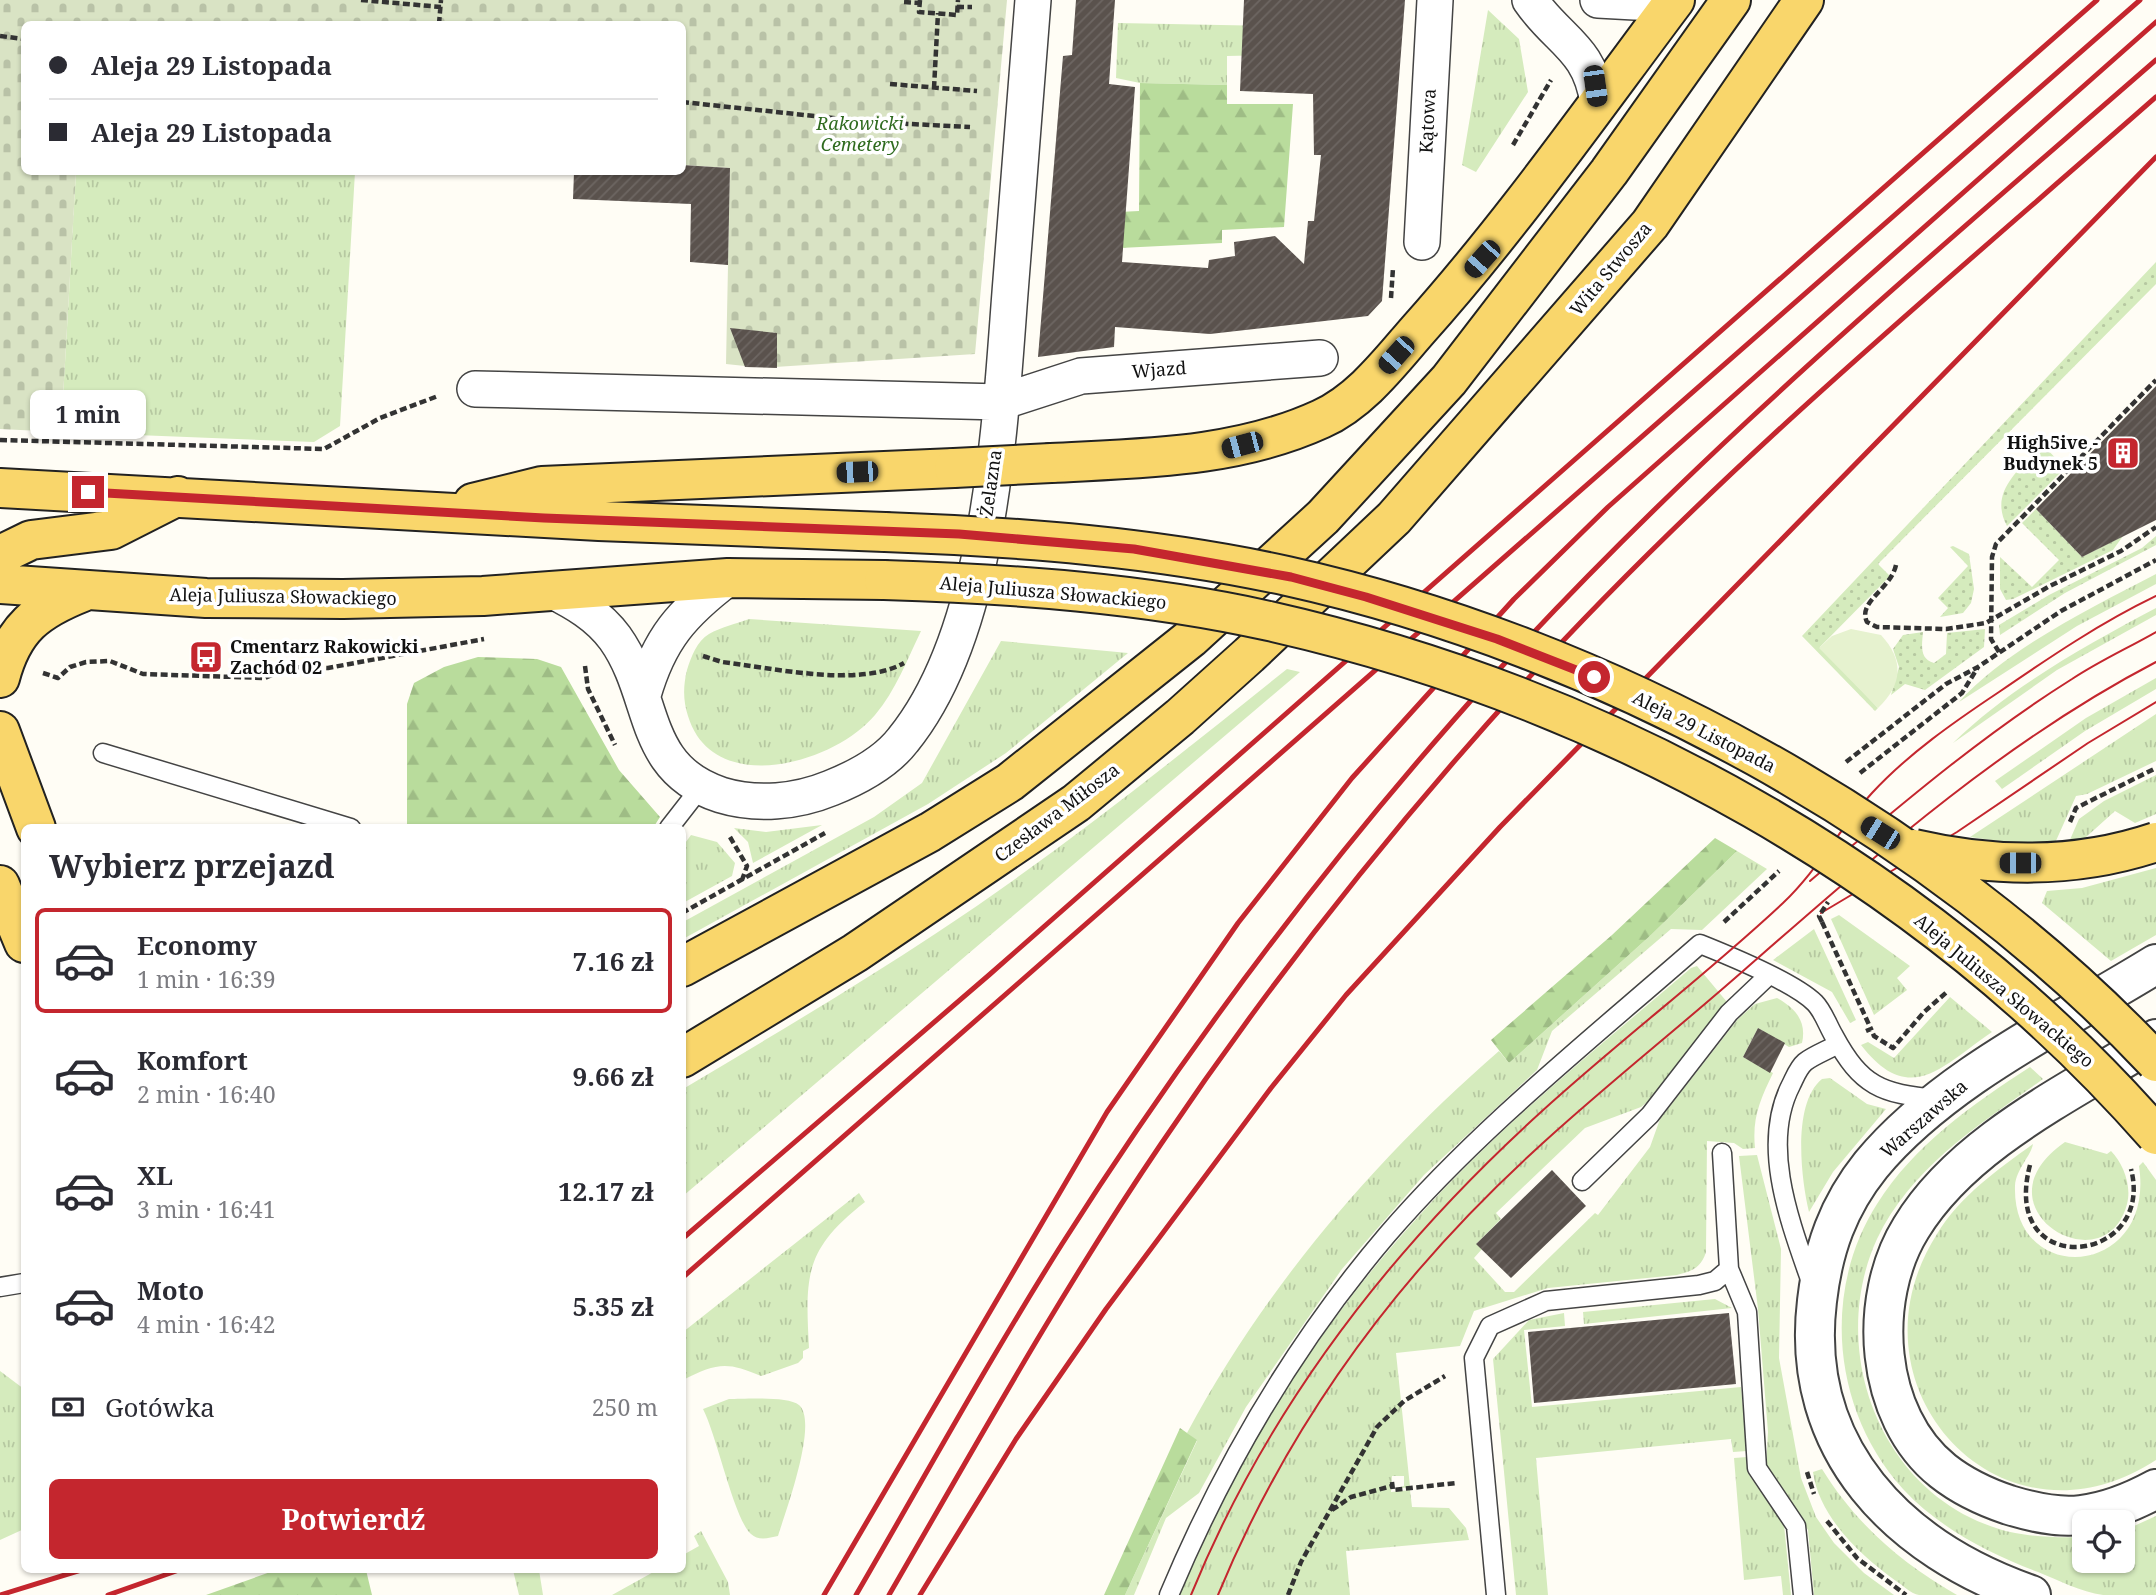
<!DOCTYPE html>
<html lang="pl">
<head>
<meta charset="utf-8">
<style>
	body { margin:0; font-family:"Noto Serif",serif; background:#f2f2f3; color:#2b2b33; height:100vh; display:flex; flex-direction:column; font-size:26px; white-space:nowrap }
	* { box-sizing:border-box; margin:0 }
	p { font-size:23px; color:#7c7c81 }
	.icon { flex:none; width:38px; height:38px; fill:none; stroke:currentColor; stroke-width:2; stroke-linecap:round; stroke-linejoin:round }
	.map { position:relative; flex:1; overflow:hidden }
	.details { position:absolute; left:21px; top:824px; width:665px; height:749px; display:flex; flex-direction:column; background:#fff; border-radius:10px; box-shadow:0 2px 5px #0004 }
	.details>* { flex:none }
	.banner { position:absolute; left:21px; top:21px; width:665px; height:154px; border-radius:10px; box-shadow:0 2px 5px #0004; display:grid; align-content:center; height:154px; padding:0 28px; background:#fff }
	.controls { position:absolute; left:2072px; top:1510px; display:grid; gap:14px }
	.controls a { display:grid; place-items:center; width:63px; height:63px; border-radius:10px; background:#fff; box-shadow:0 2px 5px #0004; font-size:35px }
	.end { position:absolute; width:32px; height:32px; margin:-16px; border:9px solid #c4262e; background:#fff; box-shadow:0 0 0 4px #fff }
	.from { border-radius:50% }
	.bubble { position:absolute; height:49px; border-radius:10px; background:#fff; box-shadow:0 2px 5px #0004; font-size:23px; font-weight:700; line-height:49px; text-align:center }
	.car { position:absolute; width:21px; height:42px; margin:-21px -10px; border-radius:9px; box-shadow:0 0 5px 2px #0007; background:linear-gradient(#222 24%,#8ab4d8 0 40%,#222 0 76%,#8ab4d8 0 86%,#222 0) }
	.banner b { display:flex; align-items:center; gap:24px; height:66px; font-size:26px }
	.banner b+b { border-top:2px solid #e1e1e2 }
	.banner i { width:18px; height:18px; background:#2b2b33 }
	ul { padding:0; list-style:none }
	li { display:flex; align-items:center; gap:21px; height:105px; margin:0 14px 10px; padding:0 14px; border:4px solid transparent; border-radius:10px }
	li div { flex:1 }
	li b { display:block; font-size:26px }
	li em { font-style:normal; font-weight:700 }
	li.selected { border-color:#c4262e }
	li>.icon { width:63px; height:63px; stroke-width:1.5 }
	h2 { padding:0 28px; font-size:32px; line-height:84px }
	.pay { display:flex; align-items:center; gap:18px; height:77px; padding:0 28px; font-size:26px }
	.pay p { margin-inline-start:auto }
	.cta { display:flex; gap:14px; margin-top:auto; padding:14px 28px }
	.cta a { flex:1; height:80px; border-radius:10px; background:#c4262e; color:#fff; font-size:28px; font-weight:700; line-height:80px; text-align:center }
	.map>svg:first-child { display:block }
	.grass { fill:url(#grass-tufts) }
	.forest { fill:url(#forest-firs) }
	.cemetery { fill:url(#cemetery-stones) }
	.park { fill:url(#park-dots) }
	.pitch { fill:#e6f2cf }
	.building { fill:url(#building-hatch) }
	.lines { fill:none; stroke-linecap:round; stroke-linejoin:round }
	.service-casing { stroke:#444; stroke-width:21 }
	.minor-casing { stroke:#444; stroke-width:38 }
	.tertiary-casing { stroke:#444; stroke-width:42 }
	.primary-casing { stroke:#222; stroke-width:42 }
	.path { stroke:#333; stroke-width:4.5; stroke-dasharray:7 3.5; stroke-linecap:butt }
	.service { stroke:#fff; stroke-width:18 }
	.minor { stroke:#fff; stroke-width:35 }
	.tertiary { stroke:#fff; stroke-width:38 }
	.primary { stroke:#f9d66b; stroke-width:38 }
	.tram { stroke:#c4262e; stroke-width:2 }
	.rail { stroke:#c4262e; stroke-width:5 }
	.primary-bridge-casing { stroke:#222; stroke-width:42; stroke-linecap:butt }
	.path-bridge { stroke:#333; stroke-width:4.5; stroke-dasharray:7 3.5; stroke-linecap:butt }
	.primary-bridge { stroke:#f9d66b; stroke-width:38 }
	.route { stroke:#c4262e; stroke-width:9 }
	.labels { text-anchor:middle; stroke-width:7; stroke-linejoin:round; paint-order:stroke }
	.street-label { font-size:18px; fill:#111; stroke:#fff }
	.park-label { font-size:18px; font-style:italic; fill:#2f6b1f; stroke:#fff }
	.poi-label { font-size:18px; font-weight:bold; fill:#111; stroke:#fff; text-anchor:end }
</style>
</head>
<body>
<div class="map">
<svg width="2156" height="1595" viewBox="0 0 2156 1595">
	<defs>
		<pattern id="grass-tufts" width="24" height="20" patternUnits="userSpaceOnUse" patternTransform="scale(1.75)"><rect width="24" height="20" fill="#d5ebbd"/><path d="M3 7l-1-3M5 7V3M7 7l1-3M15 17l-1-3M17 17v-4M19 17l1-3" fill="none" stroke="#b6c8a1"/></pattern>
		<pattern id="forest-firs" width="22" height="20" patternUnits="userSpaceOnUse" patternTransform="scale(1.75)"><rect width="22" height="20" fill="#b9dc9c"/><path d="M5 1l3.5 6h-7zM16 11l3.5 6h-7z" fill="#9ebc85"/></pattern>
		<pattern id="cemetery-stones" width="16" height="16" patternUnits="userSpaceOnUse" patternTransform="scale(1.75)"><rect width="16" height="16" fill="#d9e3c4"/><path d="M2 7V4a2 2 0 0 1 4 0v3zM10 15v-3a2 2 0 0 1 4 0v3z" fill="#b9c2a7"/></pattern>
		<pattern id="park-dots" width="8" height="8" patternUnits="userSpaceOnUse" patternTransform="scale(1.75)"><rect width="8" height="8" fill="#d5ebbd"/><path d="M2 2h.1M6 6h.1" fill="none" stroke="#b6c8a1" stroke-width="1.8" stroke-linecap="round"/></pattern>
		<pattern id="building-hatch" width="6" height="6" patternUnits="userSpaceOnUse" patternTransform="scale(1.75)"><rect width="6" height="6" fill="#5a524d"/><path d="M-1 1l2-2M0 6l6-6M5 7l2-2" fill="none" stroke="#6d6662"/></pattern>
	</defs>
	<rect width="100%" height="100%" fill="#fffdf5"/>
	<path class="grass" d="M1488 10 1519 39 1528 92 1476 172 1462 165Z
		M1118 23 1272 26 1308 54 1227 56V85L1140 83 1116 78Z
		M76 172H355L340 426 314 442 61 432Z
		M2156 574V584L2077 626 1959 702C2006 649 2093 607 2156 574Z
		M2156 608V615L2057 670 1953 743C2010 687 2085 646 2156 608Z
		M749 619 921 631C907 660 896 690 875 715 834 764 713 798 688 716 683 701 683 686 687 670 691 657 697 641 709 634 721 627 736 624 749 619Z
		M1001 641 1128 653 1006 753 928 804 683 939V922L874 817 922 783Z
		M1287 669 1300 672 683 1196V1089C767 1039 853 988 935 934 1058 853 1172 761 1287 669Z
		M2156 678V689L2085 731 2002 789 1995 781 2086 718Z
		M2156 714V761L2087 794 2076 796 2055 843H2013L1970 837Z
		M2156 775V814L2135 823 2115 811 2085 838 2069 842 2079 819 2104 801Z
		M822 825 753 863 748 842 734 828 766 832Z
		M691 835 717 842 735 863 732 876 683 903V846Z
		M1737 851 1767 869 1702 930 1671 929 1552 1031 1537 1070 1424 1175 1342 1269 1246 1407 1199 1493 1166 1518 1134 1595H1125L1197 1441 1187 1433C1265 1287 1375 1159 1499 1051L1509 1063 1651 935Z
		M2156 868V935L2111 961 2042 903 2047 891 2082 888Z
		M1839 915 1910 966 1897 978 1907 990 1874 1015 1831 919Z
		M1814 929 1856 1020 1850 1023 1832 992 1773 960Z
		M1697 966 1727 1002 1656 1095 1641 1107 1585 1128 1496 1213 1501 1219 1477 1243 1482 1249 1474 1258 1505 1292H1514L1595 1213 1598 1215 1650 1147 1660 1119 1738 1019 1755 1004 1777 998C1795 1008 1807 1021 1802 1043L1789 1047 1758 1028 1743 1057 1773 1073C1760 1100 1752 1118 1755 1148L1743 1149 1734 1143 1707 1141 1706 1252C1701 1268 1692 1271 1677 1275L1548 1288 1474 1311 1460 1346 1396 1353 1410 1487 1393 1489 1404 1486V1476H1392L1391 1492 1410 1490 1412 1507 1449 1508 1466 1528 1469 1540 1346 1551 1350 1595H1179C1236 1456 1317 1328 1418 1217 1500 1125 1598 1048 1691 968Z
		M1950 997 1992 1032C1942 1066 1910 1108 1861 1045L1868 1042 1894 1058Z
		M2030 1067 2043 1079C1980 1124 1911 1167 1877 1239 1829 1344 1875 1481 1985 1524 2016 1537 2051 1538 2084 1537V1561H2123V1531L2156 1516V1595C2139 1595 2120 1595 2103 1595 2081 1592 2058 1580 2038 1572 1990 1554 1939 1528 1903 1489 1833 1412 1821 1292 1877 1204 1914 1145 1973 1104 2030 1067Z
		M1830 1078 1867 1104 1886 1109 1833 1172 1809 1212C1801 1179 1792 1103 1822 1079Z
		M2065 1142 2107 1154 2111 1151C2123 1163 2132 1186 2127 1204 2105 1288 1971 1207 2065 1142Z
		M2033 1144C2031 1156 2016 1169 2015 1186 2012 1289 2156 1278 2139 1166L2143 1162 2156 1180V1460C2001 1562 1840 1386 1937 1234 1960 1196 1997 1170 2033 1144Z
		M1757 1155 1781 1249 1779 1358 1801 1478 1816 1517 1834 1543 1864 1573 1894 1595H1814L1808 1530 1766 1466 1768 1432 1758 1309 1739 1156Z
		M859 1193 865 1202C805 1249 805 1274 809 1348L803 1351V1358L798 1363 761 1376C727 1361 716 1363 683 1380V1332Z
		M1715 1299 1732 1308 1584 1324 1583 1312Z
		M1564 1313 1565 1326 1524 1330 1532 1407 1741 1387 1747 1451 1733 1452 1731 1439 1536 1458 1548 1595H1516L1493 1359 1529 1320Z
		M0 1371 24 1389V1529L0 1540Z
		M729 1399C744 1399 788 1396 799 1405 819 1422 785 1513 778 1536 769 1538 758 1541 751 1534 734 1519 717 1436 703 1409Z
		M1747 1457 1749 1475 1784 1525 1791 1595H1783L1781 1576 1744 1580 1734 1458Z
		M1822 1469C1856 1524 1901 1563 1957 1595 1945 1595 1931 1595 1919 1595 1911 1594 1903 1585 1896 1581 1861 1556 1819 1517 1813 1472Z
		M701 1531 728 1582 730 1595H612L657 1570H682L683 1555 699 1546 694 1536Z
		M513 1570H539L543 1595H519Z"/>
	<path class="forest" d="M1140 83 1227 85V104H1293L1284 227 1222 230V243L1120 248 1119 212 1139 211Z
		M478 657 537 659 561 667 619 770 660 817 653 828H407V704L414 683 444 667Z
		M1715 838 1737 851 1651 935 1509 1063 1491 1040 1612 935Z
		M1180 1428 1197 1440 1125 1595H1104Z
		M276 1570H366L372 1595H206Z"/>
	<path class="cemetery" d="M0 0H1007L975 354 775 367 777 336 774 332 745 366 726 364 730 168 683 165 682 24H24V172H76L61 432 0 429Z"/>
	<path class="park" d="M2156 262V284L1878 564 1890 576 1820 647 1878 708 1875 711 1802 636Z
		M2043 445 2065 468 2007 526C1988 491 2021 468 2043 445Z
		M2036 509 2082 557 2123 536 2113 550 2013 599 2006 600 2000 589V557L2032 587 2059 560 2022 523Z
		M2156 536V545L2065 593 2000 635 1999 625 2049 595 2142 548Z
		M1953 546 1969 554 1974 589 1971 603 1963 613 1940 617 1948 608 1938 598 1968 566 1950 547Z
		M1985 629 1984 647 1925 690 1905 684 1891 695 1899 667 1893 649 1903 635 1923 632C1922 645 1919 659 1934 663L1946 654 1947 633Z"/>
	<path class="pitch" d="M1851 629 1881 635C1904 660 1903 684 1878 708L1819 648 1832 636Z"/>
	<path class="building" d="M1076 0H1115L1109 84 1135 87 1122 262 1208 268 1209 260 1235 256 1234 242 1275 236 1304 264 1308 221H1314L1321 155H1314L1313 94 1240 91 1244 0H1405L1382 301 1368 316 1210 334 1115 327 1114 347 1038 357 1063 56 1072 55Z
		M682 165 730 168 728 265 690 262 691 204 573 199 574 172H682Z
		M730 328 777 333V368L745 367Z
		M2156 386V520L2082 557 2036 509Z
		M1758 1028 1785 1043 1770 1073 1743 1057Z
		M1552 1170 1586 1206 1511 1278 1476 1244Z
		M1729 1313 1736 1384 1534 1403 1528 1332Z"/>
	<g class="lines">
		<defs>
			<path id="service" d="M103 753 351 828
				M669 828 701 787
				M1722 1153 1729 1269 1747 1312 1757 1468 1796 1526 1803 1595
				M1582 1181 1650 1115 1729 1013 1769 975
				M1811 1282C1790 1222 1760 1145 1791 1085 1795 1077 1798 1068 1805 1062 1814 1055 1828 1050 1838 1044
				M0 1287 24 1283
				M1169 1595C1224 1464 1295 1343 1387 1235 1480 1127 1594 1037 1700 944 1730 956 1794 982 1815 1003 1823 1011 1828 1026 1834 1036 1861 1086 1881 1094 1937 1099
				M1496 1595 1474 1358 1490 1326 1546 1301 1699 1285 1715 1281 1729 1269"/>
			<path id="minor" d="M1530 0C1558 41 1590 47 1598 103
				M1598 0 1653 3 1659 0
				M1422 242 1435 0
				M475 389 1001 402 1081 376 1320 358
				M551 590C575 602 598 615 615 638 657 697 639 768 721 795 757 806 797 802 831 788 856 778 886 762 903 740 993 629 1000 418 1011 280 1018 186 1026 93 1033 0
				M643 695C659 639 682 613 728 578"/>
			<path id="tertiary" d="M2156 1039C2073 1091 1963 1142 1911 1228 1867 1299 1874 1416 1943 1471 1962 1486 1985 1497 2009 1505 2032 1512 2057 1518 2081 1515 2108 1512 2132 1502 2156 1489
				M2031 1595C1899 1549 1799 1450 1817 1301 1823 1249 1838 1206 1871 1165 1942 1079 2062 1022 2156 964"/>
			<path id="primary" d="M1051 463C1143 458 1236 458 1321 419 1361 401 1390 362 1418 330 1511 226 1591 112 1675 0
				M0 488 599 521 885 532
				M473 503 542 486 954 468
				M0 555 31 540 111 530 178 496
				M0 584 206 598 343 599 483 596 728 578 884 580
				M0 678C13 628 37 610 83 592
				M0 731 36 828
				M0 885 24 943
				M682 967 930 832 1010 782 1191 638 1323 517 1449 380 1609 172 1731 0
				M682 1058 855 953 1076 803 1180 717 1249 655 1394 518 1650 224 1804 0"/>
		</defs>
		<use href="#service" class="service-casing"/>
		<use href="#minor" class="minor-casing"/>
		<use href="#tertiary" class="tertiary-casing"/>
		<use href="#primary" class="primary-casing"/>
		<path class="path" d="M361 0 441 7
			M920 0 919 12 957 15 958 0
			M904 2 920 3
			M957 7H972
			M439 24 441 0
			M0 36 24 39
			M890 84 977 91
			M934 88 938 13
			M682 102 871 122 970 127
			M1513 145 1551 80
			M1391 298 1393 268
			M0 440 324 449 380 418 438 396
			M1896 565C1891 589 1857 602 1867 622L1877 627 1946 629 1986 623 2048 587 2121 551 2156 527
			M1999 652 1991 639 1992 557 1996 544 2156 380
			M703 656 722 662C772 668 860 688 904 663
			M585 666 588 689 615 745
			M43 673 58 678 70 667 86 662 110 661 143 674 265 678 290 667 328 668 484 639
			M1846 762 1946 684 1978 667 2061 611 2156 560
			M1860 773 1962 693 1978 667
			M2070 822 2076 808 2156 768
			M730 837 747 866 742 880
			M682 913 825 833
			M1724 922 1779 871
			M1822 922 1871 1029
			M1866 1031 1871 1029 1874 1036 1893 1048 1924 1012 1948 991
			M2030 1165C1999 1282 2156 1265 2131 1169
			M1807 1472 1814 1494
			M1392 1482 1393 1490 1456 1483
			M1332 1510 1351 1497 1392 1486
			M1827 1521 1857 1558 1906 1595
			M1288 1595 1301 1562 1377 1427 1404 1401 1445 1376"/>
		<use href="#service" class="service"/>
		<use href="#minor" class="minor"/>
		<use href="#tertiary" class="tertiary"/>
		<use href="#primary" class="primary"/>
		<path class="tram" d="M1810 881C1895 810 1978 738 2072 679 2099 661 2128 648 2156 632
			M1821 913 1957 832 2088 743 2156 702
			M1191 1595C1268 1406 1391 1248 1541 1112 1620 1040 1705 976 1783 903 1817 871 1840 828 1872 793 1908 754 1954 722 1999 692 2050 657 2100 623 2156 596
			M1218 1595C1288 1425 1397 1277 1532 1153 1603 1087 1679 1028 1751 964 1878 853 2006 740 2156 662"/>
		<path class="rail" d="M682 1239 989 975 2097 0
			M682 1278 2140 0
			M0 1595 81 1570
			M108 1595 179 1570
			M824 1595 1107 1112 1238 923 1352 778 1514 599 1608 507 2156 22
			M856 1595C924 1478 990 1358 1062 1244 1179 1060 1308 886 1452 722 1665 479 1913 272 2156 60
			M889 1595C977 1443 1062 1290 1161 1144 1270 982 1391 829 1523 684 1717 471 1940 287 2156 97
			M920 1595 1016 1439 1106 1309 1271 1088 1346 995 1500 827 2156 157"/>
		<defs>
			<path id="primary-bridge" d="M954 468 1051 463
				M885 532C1021 537 1154 547 1287 576 1603 646 1934 826 2156 1062
				M884 580C1013 584 1143 593 1269 621 1606 697 1927 874 2156 1135
				M1914 849C1996 868 2076 869 2156 842"/>
		</defs>
		<use href="#primary-bridge" class="primary-bridge-casing"/>
		<path class="path-bridge" d="M1822 922 1819 916 1828 902"/>
		<use href="#primary-bridge" class="primary-bridge"/>
	</g>
	<g class="lines">
		<path class="route" d="M88 492 544 518 959 534 1134 549 1291 577 1366 597 1497 639 1594 677"/>
	</g>
	<defs>
		<symbol id="building-square" viewBox="-11 -11 22 22"><rect x="-9" y="-9" width="18" height="18" rx="4" fill="#c4262e" stroke="#fff"/><path d="M-4-6H4V6H1V3H-1V6H-4ZM-2.5-4.3h1.7v1.8h-1.7ZM.8-4.3h1.7v1.8H.8ZM-2.5-1h1.7V.8h-1.7ZM.8-1h1.7V.8H.8Z" fill="#fff"/></symbol>
		<symbol id="bus-square" viewBox="-11 -11 22 22"><rect x="-9" y="-9" width="18" height="18" rx="4" fill="#c4262e" stroke="#fff"/><path d="M-5-6H5V4H4V6H2V4H-2V6H-4V4H-5ZM-3.5-4V0h7V-4ZM-3.5 1.2v1.5H-2V1.2ZM2 1.2v1.5H3.5V1.2Z" fill="#fff"/></symbol>
	</defs>
	<g fill-rule="evenodd">
		<use href="#building-square" x="2104" y="434" width="38" height="38"/>
		<use href="#bus-square" x="187" y="638" width="38" height="38"/>
	</g>
	<g class="labels">
		<g class="street-label">
			<text transform="translate(1428 121) rotate(-87)" y="6">Kątowa</text>
			<text transform="translate(1611 269) rotate(-50)" y="6">Wita Stwosza</text>
			<text transform="translate(1159 370) rotate(-4)" y="6">Wjazd</text>
			<text transform="translate(991 483) rotate(-82)" y="6">Żelazna</text>
			<text transform="translate(1053 593) rotate(5)" y="6">Aleja Juliusza Słowackiego</text>
			<text transform="translate(283 597) rotate(1)" y="6">Aleja Juliusza Słowackiego</text>
			<text transform="translate(1704 732) rotate(27)" y="6">Aleja 29 Listopada</text>
			<text transform="translate(1057 813) rotate(-37)" y="6">Czesława Miłosza</text>
			<text transform="translate(2004 991) rotate(40)" y="6">Aleja Juliusza Słowackiego</text>
			<text transform="translate(1924 1119) rotate(-41)" y="6">Warszawska</text>
		</g>
		<g class="park-label">
			<text x="860" y="130">Rakowicki<tspan x="860" dy="21">Cemetery</tspan></text>
		</g>
		<g class="poi-label">
			<text x="2098" y="449">High5ive -<tspan x="2098" dy="21">Budynek 5</tspan></text>
			<text x="230" y="653" text-anchor="start">Cmentarz Rakowicki<tspan x="230" dy="21">Zachód 02</tspan></text>
		</g>
	</g>
</svg>
<div class="controls">
<a><svg class="icon" aria-label="locate" viewBox="0 0 24 24"><circle cx="12" cy="12" r="6"/><path d="M12 2v4M12 18v4M2 12h4M18 12h4"/></svg></a>
</div>
<i class="end from" style="left:1594px;top:677px"></i>
<i class="end" style="left:88px;top:492px"></i>
<div class="bubble" style="left:30px;top:390px;width:116px">1 min</div>
<i class="car" style="left:1595px;top:86px;rotate:172deg"></i>
<i class="car" style="left:1482px;top:259px;rotate:222deg"></i>
<i class="car" style="left:1396px;top:355px;rotate:222deg"></i>
<i class="car" style="left:1242px;top:445px;rotate:255deg"></i>
<i class="car" style="left:857px;top:472px;rotate:268deg"></i>
<i class="car" style="left:1880px;top:833px;rotate:302deg"></i>
<i class="car" style="left:2020px;top:863px;rotate:270deg"></i>
<div class="banner">
<b><i class="from"></i>Aleja 29 Listopada</b>
<b><i></i>Aleja 29 Listopada</b>
</div>
<section class="details">
<h2>Wybierz przejazd</h2>
<ul>
<li class="selected"><svg class="icon" aria-label="car" viewBox="0 0 24 24"><path d="M5 17H2v-5l4-1 3-4h7l3 4 3 1v5h-3M9 17h6M6 11h13"/><circle cx="7" cy="17" r="2"/><circle cx="17" cy="17" r="2"/></svg><div><b>Economy</b><p>1 min · 16:39</p></div><em>7.16 zł</em></li>
<li><svg class="icon" aria-label="car" viewBox="0 0 24 24"><path d="M5 17H2v-5l4-1 3-4h7l3 4 3 1v5h-3M9 17h6M6 11h13"/><circle cx="7" cy="17" r="2"/><circle cx="17" cy="17" r="2"/></svg><div><b>Komfort</b><p>2 min · 16:40</p></div><em>9.66 zł</em></li>
<li><svg class="icon" aria-label="car" viewBox="0 0 24 24"><path d="M5 17H2v-5l4-1 3-4h7l3 4 3 1v5h-3M9 17h6M6 11h13"/><circle cx="7" cy="17" r="2"/><circle cx="17" cy="17" r="2"/></svg><div><b>XL</b><p>3 min · 16:41</p></div><em>12.17 zł</em></li>
<li><svg class="icon" aria-label="car" viewBox="0 0 24 24"><path d="M5 17H2v-5l4-1 3-4h7l3 4 3 1v5h-3M9 17h6M6 11h13"/><circle cx="7" cy="17" r="2"/><circle cx="17" cy="17" r="2"/></svg><div><b>Moto</b><p>4 min · 16:42</p></div><em>5.35 zł</em></li>
</ul>
<div class="pay"><svg class="icon" aria-label="cash" viewBox="0 0 24 24"><path d="M3 7h18v10H3z"/><circle cx="12" cy="12" r="2"/></svg>Gotówka<p>250 m</p></div>
<div class="cta"><a>Potwierdź</a></div>
</section>
</div>
</body>
</html>
